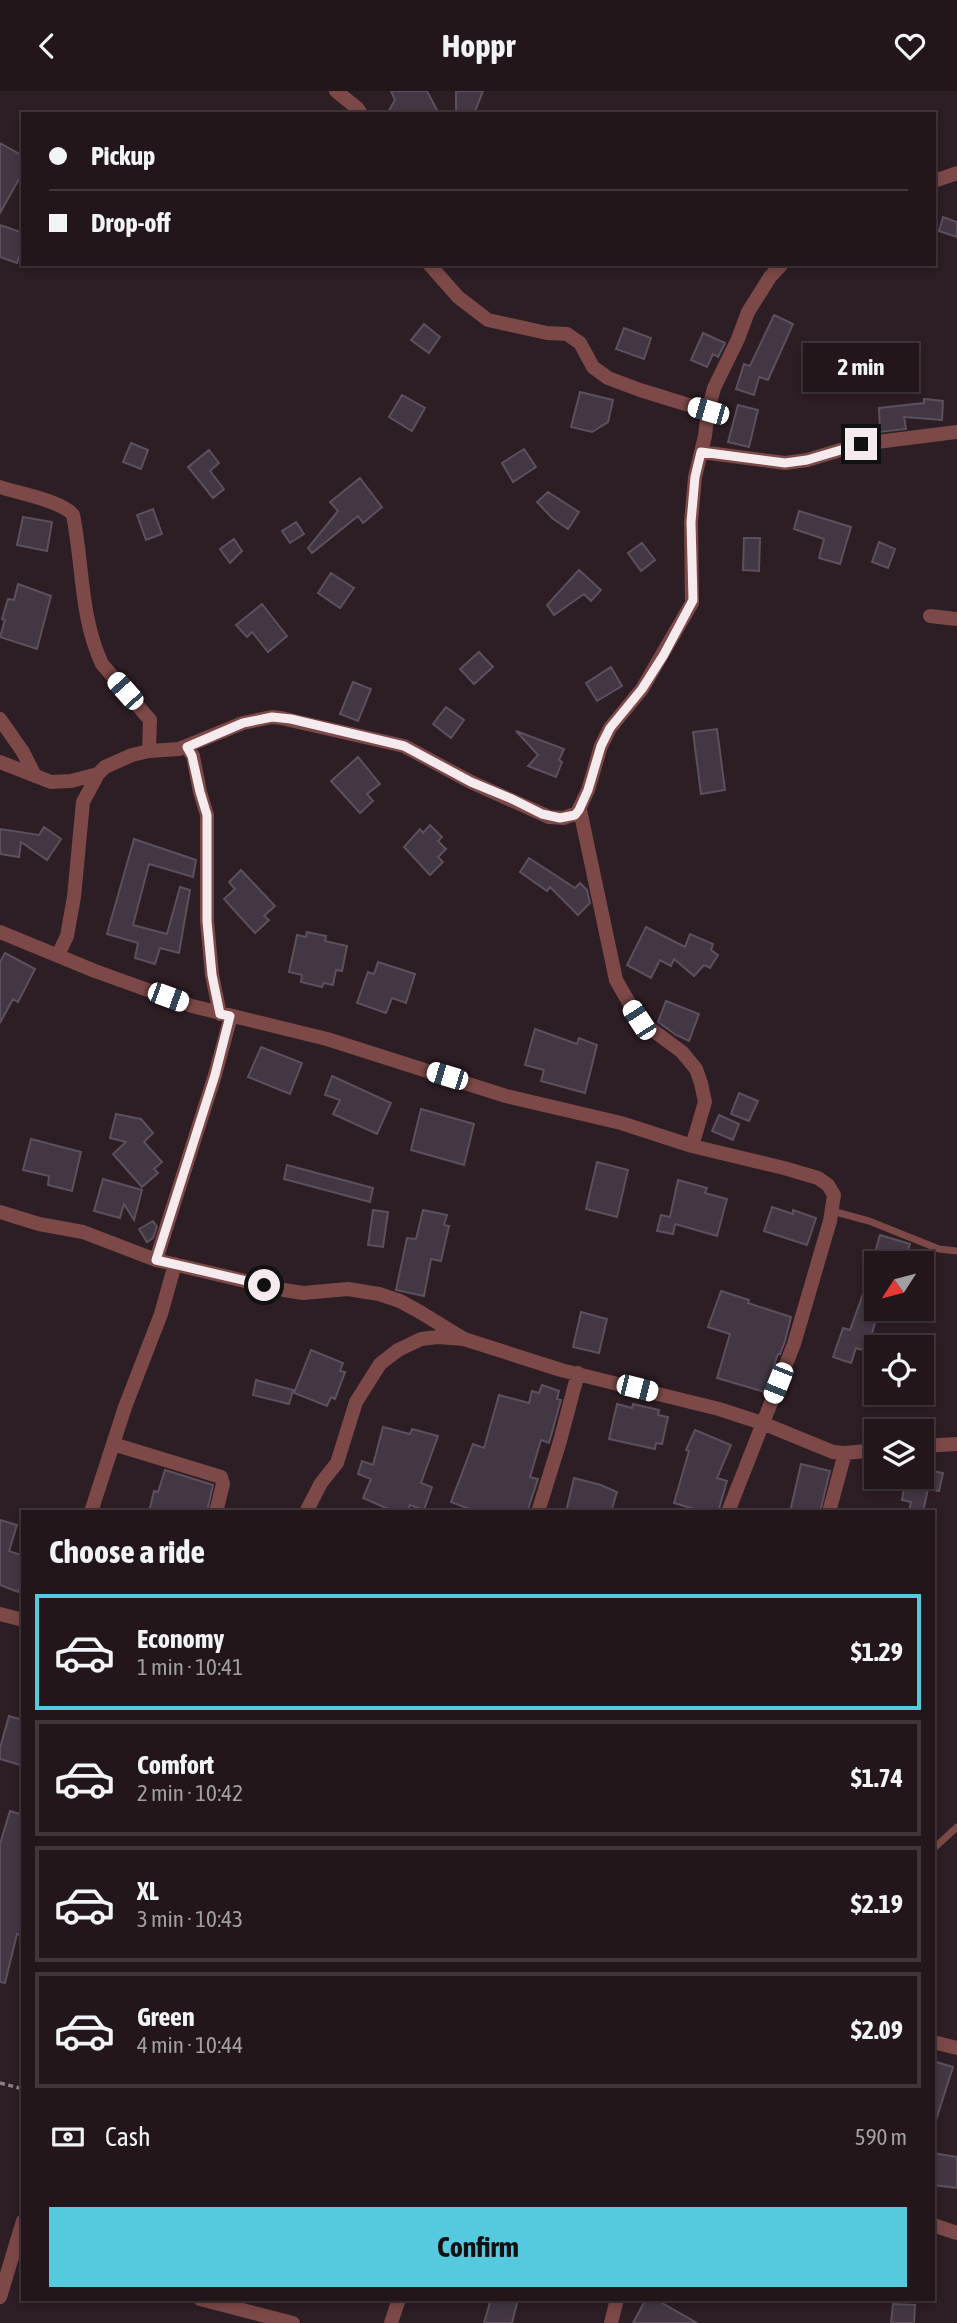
<!DOCTYPE html>
<html lang="en">
<head>
<meta charset="utf-8">
<style>
	body { margin:0; font-family:"Asap Condensed",sans-serif; background:#2a1f24; color:#f1f3f6; height:100vh; display:flex; flex-direction:column; font-size:26px; white-space:nowrap }
	* { box-sizing:border-box; margin:0 }
	p { font-size:23px; color:#a29fa3 }
	.icon { flex:none; width:38px; height:38px; fill:none; stroke:currentColor; stroke-width:2; stroke-linecap:round; stroke-linejoin:round }
	.map { position:relative; flex:1; overflow:hidden }
	.details { position:absolute; left:21px; top:1419px; width:914px; height:791px; display:flex; flex-direction:column; background:#22161b; border-radius:0px; box-shadow:0 4px 10px #0003,0 0 0 2px #3f353a }
	.details>* { flex:none }
	.hud { position:absolute; left:21px; top:21px; width:915px; height:154px; border-radius:0px; box-shadow:0 4px 10px #0003,0 0 0 2px #3f353a; display:grid; align-content:center; height:154px; padding:0 28px; background:#22161b }
	.needle { width:46px; rotate:234deg }
	.buttons { position:absolute; left:864px; top:1160px; display:grid; gap:14px }
	.buttons a { display:grid; place-items:center; width:70px; height:70px; border-radius:0px; background:#22161b; box-shadow:0 4px 10px #0003,0 0 0 2px #3f353a; font-size:35px }
	.end { position:absolute; width:32px; height:32px; margin:-16px; border:9px solid #f5eaee; background:#111; box-shadow:0 0 0 4px #111 }
	.from { border-radius:50% }
	.bubble { position:absolute; height:49px; border-radius:0px; background:#22161b; box-shadow:0 4px 10px #0003,0 0 0 2px #3f353a; font-size:23px; font-weight:700; line-height:49px; text-align:center }
	.car { position:absolute; width:21px; height:42px; margin:-21px -10px; border-radius:9px; box-shadow:0 0 5px 2px #0007; background:linear-gradient(#fff 24%,#345 0 40%,#fff 0 76%,#345 0 86%,#fff 0) }
	.hud b { display:flex; align-items:center; gap:24px; height:66px; font-size:26px }
	.hud b+b { border-top:2px solid #3f353a }
	.hud i { width:18px; height:18px; background:#f1f3f6 }
	ul { padding:0; list-style:none }
	li { display:flex; align-items:center; gap:21px; height:116px; margin:0 14px 10px; padding:0 14px; border:4px solid #3f353a; border-radius:0px }
	li div { flex:1 }
	li b { display:block; font-size:26px }
	li em { font-style:normal; font-weight:700 }
	li.selected { border-color:#55cadf }
	li>.icon { width:63px; height:63px; stroke-width:1.5 }
	h2 { padding:0 28px; font-size:32px; line-height:84px }
	.pay { display:flex; align-items:center; gap:18px; height:77px; padding:0 28px; font-size:26px }
	.pay p { margin-inline-start:auto }
	.primary-button { display:flex; gap:14px; margin-top:auto; padding:14px 28px }
	.primary-button a { flex:1; height:80px; border-radius:0px; background:#55cadf; color:#111; font-size:28px; font-weight:700; line-height:80px; text-align:center }
	header { display:flex; justify-content:space-between; align-items:center; height:91px; padding:0 28px; background:#22161b; font-size:32px; font-weight:700 }
	.map>svg:first-child { display:block }
	.building { fill:#423743; stroke:#5c505e; stroke-width:2 }
	.lines { fill:none; stroke-linecap:round; stroke-linejoin:round }
	.path { stroke:#8c7f84; stroke-width:3.5; stroke-dasharray:5 3.5; stroke-linecap:butt }
	.service { stroke:#7c4848; stroke-width:7 }
	.minor { stroke:#7c4848; stroke-width:14 }
	.route { stroke:#f5eaee; stroke-width:9 }
</style>
</head>
<body>
<header><svg class="icon" aria-label="back" viewBox="0 0 24 24"><path d="M15 5l-7 7 7 7"/></svg>Hoppr<svg class="icon" aria-label="heart" viewBox="0 0 24 24"><path d="M12 20l-8-8c-3-5 5-10 8-4 3-6 11-1 8 4z"/></svg></header>
<div class="map">
<svg width="957" height="2232" viewBox="0 0 957 2232">
	<rect width="100%" height="100%" fill="#2d1d24"/>
	<path class="building" d="M391 0H427L439 23H387L395 9Z
		M456 0H483L474 23H456Z
		M0 52 23 65V81L0 122Z
		M943 126 957 131V146L939 140Z
		M0 134 23 142V156L17 172 0 166Z
		M774 224 793 233 768 289 759 286 754 304 736 298 744 273 750 275Z
		M424 233 440 246 429 262 411 249Z
		M624 237 651 247 644 268 616 258Z
		M703 242 725 252 718 266 713 263 707 276 691 269Z
		M580 301 613 309 608 331 592 341 571 336Z
		M402 304 425 317 412 340 389 326Z
		M924 308 943 310 942 329 904 326 906 338 880 341 879 317 924 312Z
		M738 314 758 319 749 356 728 351Z
		M131 352 148 359 141 378 123 371Z
		M524 358 536 376 513 391 502 372Z
		M209 359 219 372 210 380 224 398 213 407 188 376Z
		M360 387 382 416 363 432 358 425 312 462 308 457 338 420 330 411Z
		M548 401 579 421 568 438 552 427 537 411Z
		M153 418 162 443 146 449 137 424Z
		M799 420 851 436 840 473 819 467 824 448 794 438Z
		M23 426 52 431 47 460 17 454Z
		M296 431 304 443 290 452 282 440Z
		M744 447H760L759 480 743 479Z
		M234 448 242 460 230 472 220 458Z
		M879 451 895 458 888 477 872 471Z
		M642 452 655 469 641 480 628 462Z
		M579 479 601 499 591 510 584 503 554 524 547 514Z
		M331 482 354 497 340 517 318 502Z
		M18 493 51 505 37 558 0 546 5 529 2 528 8 508 14 509Z
		M262 513 287 545 268 561 252 541 247 546 236 534Z
		M479 561 493 576 474 593 460 578Z
		M611 576 622 595 597 610 586 592Z
		M353 591 371 598 358 630 340 623Z
		M446 616 464 629 451 647 433 633Z
		M717 638 725 699 701 703 693 641Z
		M516 640 564 658 559 669 562 671 556 686 528 675 538 664Z
		M358 666 380 693 367 703 373 710 360 722 331 690Z
		M430 734 442 746 438 750 446 758 438 766 443 771 430 784 404 756 420 738 423 742Z
		M44 736 61 748 47 769 21 751 19 766 0 763V738L39 744Z
		M134 748 196 769 193 786 149 773 133 834 167 843 180 796 190 799 179 862 160 857 155 873 135 867 138 852 107 843Z
		M529 767 575 797 580 792 587 799 590 812 578 824 550 796 547 800 520 781Z
		M241 779 275 815 264 825 269 829 255 842 224 808 235 798 229 791Z
		M646 836 685 856 690 843 713 853 711 859 718 864 710 877 704 874 694 885 674 868 671 875 660 869 651 887 627 874Z
		M307 841 326 845 325 850 347 855 342 880 336 879 333 894 324 892 322 896 301 891 302 884 289 881 297 844 306 846Z
		M5 862 35 878 18 911 13 908 0 932V871Z
		M378 871 415 883 406 912 392 907 386 922 357 912 368 881 374 883Z
		M666 910 699 923 689 950 676 944 658 931Z
		M535 938 577 953 579 947 597 954 585 1002 541 990 544 979 525 974Z
		M261 956 302 972 290 1003 248 986Z
		M332 985 391 1012 377 1043 333 1023 340 1009 325 1004Z
		M739 1002 758 1010 749 1030 731 1023Z
		M421 1018 474 1033 464 1074 411 1059Z
		M116 1023 141 1028 153 1042 144 1051 162 1071 154 1078 158 1082 142 1096 113 1063 126 1051 110 1047Z
		M719 1024 739 1033 733 1049 712 1040Z
		M31 1048 81 1061 72 1100 48 1094 49 1085 23 1079Z
		M597 1071 628 1079 617 1126 586 1118Z
		M287 1074 373 1097 370 1111 284 1088Z
		M103 1088 142 1099 134 1129 124 1113 120 1127 94 1120Z
		M678 1089 707 1097 705 1102 727 1108 717 1145 675 1133 673 1143 657 1140 661 1124 670 1126Z
		M772 1116 793 1123V1119L816 1127 807 1154 764 1140Z
		M373 1119 388 1121 383 1156 368 1154Z
		M423 1119 447 1124 444 1134 449 1135 441 1170 431 1168 424 1205 396 1199 407 1147 416 1148Z
		M153 1130 157 1136 153 1147 147 1151 139 1138Z
		M880 1144 910 1153 904 1172H877V1225L867 1260 856 1257 851 1272 833 1266 843 1237 850 1239 874 1172H872Z
		M721 1200 749 1209 748 1212 791 1226 785 1250 780 1263H778L765 1301 717 1287 730 1243 708 1236Z
		M581 1221 607 1228 599 1262 573 1256Z
		M311 1259 343 1272 340 1280 345 1281 335 1308 331 1306 327 1315 294 1302Z
		M256 1289 293 1299 289 1313 253 1304Z
		M542 1294 559 1300 557 1308 561 1309 549 1352 541 1349 530 1386 538 1388 527 1421H477L451 1411 473 1353 484 1357 499 1304 529 1312 532 1300 539 1302Z
		M617 1313 632 1317 633 1313 659 1319 658 1324 668 1326 662 1353 656 1352 655 1358 609 1348Z
		M383 1336 410 1343 412 1338 438 1345 421 1392 432 1396 424 1419 410 1414 407 1421H395L363 1407 371 1388 358 1383 362 1370 373 1374Z
		M695 1339 731 1354 717 1387 727 1390 718 1421H704L674 1412 689 1360 686 1359Z
		M801 1373 830 1380 820 1421H790Z
		M922 1378 943 1382 939 1400 928 1398 923 1421H909L911 1411 902 1409 906 1386H922Z
		M165 1379 213 1394 207 1421H149L154 1400 158 1401Z
		M574 1387 601 1394 617 1401 611 1421H566Z
		M0 1429 17 1434 9 1460 23 1465V1487L18 1501 0 1494Z
		M9 1625 23 1629V1675L0 1668V1657Z
		M10 1720 23 1724V1835L20 1844 17 1843 5 1892 0 1891V1753Z
		M933 1970 953 1976 936 2029 933 2028Z
		M933 2062 957 2066V2097L933 2094Z
		M491 2208H518L512 2232H484Z
		M646 2208H655L697 2232H633Z
		M893 2213 915 2214 914 2232H891Z"/>
	<g class="lines">
		<path class="path" d="M0 1992 23 1998"/>
		<path class="service" d="M832 1120 869 1130 939 1158 957 1160
			M933 1758 957 1736"/>
		<path class="minor" d="M336 0 357 17 361 23
			M934 90 957 82
			M429 173 458 206 488 229 547 242 567 243 580 252 593 276 608 287 640 299 708 320
			M701 361 785 372 807 369 861 353 957 341
			M0 396C17 402 63 410 73 424 83 473 80 526 102 573L150 629 149 660
			M930 525 957 528
			M0 628 23 661 35 685
			M187 656 193 665 200 701 207 724V830L212 884 220 923
			M0 671 51 691 71 690 98 683
			M580 719 616 889 639 929 682 961 696 978 701 992 705 1011 692 1055
			M0 841 95 880 192 915 327 948 506 1005 621 1032 692 1055 784 1077 818 1087 828 1094 834 1104 830 1130 794 1253 728 1421
			M58 864 67 845 74 806 83 711 98 683 105 676 132 664 149 660 179 658 243 632 272 626 281 627 404 655 471 691 549 726 564 727 577 722 588 699 601 655 610 637 642 598 692 512 691 431 695 386 705 345 708 320 714 297 738 248 748 221 770 186 782 173
			M0 1121 39 1133 83 1141 156 1169 284 1199 303 1202 348 1198 379 1203 400 1210 420 1221 464 1248 561 1279 719 1318 762 1332 833 1361 845 1362 877 1359
			M156 1169 215 984 231 925
			M113 1353 221 1386 223 1393 216 1421
			M922 1355 957 1353
			M91 1421 125 1316 161 1223 175 1173
			M306 1421 321 1392 337 1372 356 1311 380 1273 398 1259 421 1248 438 1246 463 1248
			M538 1421 560 1350 578 1282
			M829 1421 845 1362
			M0 1523 23 1529
			M933 1951 957 1957
			M933 2134 957 2142
			M0 2206 23 2130
			M200 2208 293 2232
			M391 2232 399 2208
			M611 2232 617 2208"/>
	</g>
	<g class="lines">
		<path class="route" d="M264 1194 156 1169 215 984 230 925 220 923 212 884 207 830V724L200 701 192 665 187 656 243 632 272 626 291 628 404 655 471 691 512 708 542 723 560 727 575 724 579 719 588 699 601 655 610 637 642 598 663 565 693 509 691 431 695 386 701 361 785 372 807 369 861 353"/>
	</g>
</svg>
<div class="buttons">
<a><svg class="needle" viewBox="-14 -14 28 28"><path d="M0-13l5 13h-10z" fill="#e53935"/><path d="M0 13l5-13h-10z" fill="#a29fa3"/></svg></a>
<a><svg class="icon" aria-label="locate" viewBox="0 0 24 24"><circle cx="12" cy="12" r="6"/><path d="M12 2v4M12 18v4M2 12h4M18 12h4"/></svg></a>
<a><svg class="icon" aria-label="layers" viewBox="0 0 24 24"><path d="M12 4l9 5-9 5-9-5zM3 14l9 5 9-5"/></svg></a>
</div>
<i class="end from" style="left:264px;top:1194px"></i>
<i class="end" style="left:861px;top:353px"></i>
<div class="bubble" style="left:803px;top:252px;width:116px">2 min</div>
<i class="car" style="left:708px;top:320px;rotate:286deg"></i>
<i class="car" style="left:125px;top:600px;rotate:318deg"></i>
<i class="car" style="left:168px;top:906px;rotate:110deg"></i>
<i class="car" style="left:639px;top:929px;rotate:327deg"></i>
<i class="car" style="left:447px;top:985px;rotate:287deg"></i>
<i class="car" style="left:778px;top:1292px;rotate:202deg"></i>
<i class="car" style="left:637px;top:1297px;rotate:104deg"></i>
<div class="hud">
<b><i class="from"></i>Pickup</b>
<b><i></i>Drop-off</b>
</div>
<section class="details">
<h2>Choose a ride</h2>
<ul>
<li class="selected"><svg class="icon" aria-label="car" viewBox="0 0 24 24"><path d="M5 17H2v-5l4-1 3-4h7l3 4 3 1v5h-3M9 17h6M6 11h13"/><circle cx="7" cy="17" r="2"/><circle cx="17" cy="17" r="2"/></svg><div><b>Economy</b><p>1 min · 10:41</p></div><em>$1.29</em></li>
<li><svg class="icon" aria-label="car" viewBox="0 0 24 24"><path d="M5 17H2v-5l4-1 3-4h7l3 4 3 1v5h-3M9 17h6M6 11h13"/><circle cx="7" cy="17" r="2"/><circle cx="17" cy="17" r="2"/></svg><div><b>Comfort</b><p>2 min · 10:42</p></div><em>$1.74</em></li>
<li><svg class="icon" aria-label="car" viewBox="0 0 24 24"><path d="M5 17H2v-5l4-1 3-4h7l3 4 3 1v5h-3M9 17h6M6 11h13"/><circle cx="7" cy="17" r="2"/><circle cx="17" cy="17" r="2"/></svg><div><b>XL</b><p>3 min · 10:43</p></div><em>$2.19</em></li>
<li><svg class="icon" aria-label="car" viewBox="0 0 24 24"><path d="M5 17H2v-5l4-1 3-4h7l3 4 3 1v5h-3M9 17h6M6 11h13"/><circle cx="7" cy="17" r="2"/><circle cx="17" cy="17" r="2"/></svg><div><b>Green</b><p>4 min · 10:44</p></div><em>$2.09</em></li>
</ul>
<div class="pay"><svg class="icon" aria-label="cash" viewBox="0 0 24 24"><path d="M3 7h18v10H3z"/><circle cx="12" cy="12" r="2"/></svg>Cash<p>590 m</p></div>
<div class="primary-button"><a>Confirm</a></div>
</section>
</div>
</body>
</html>
